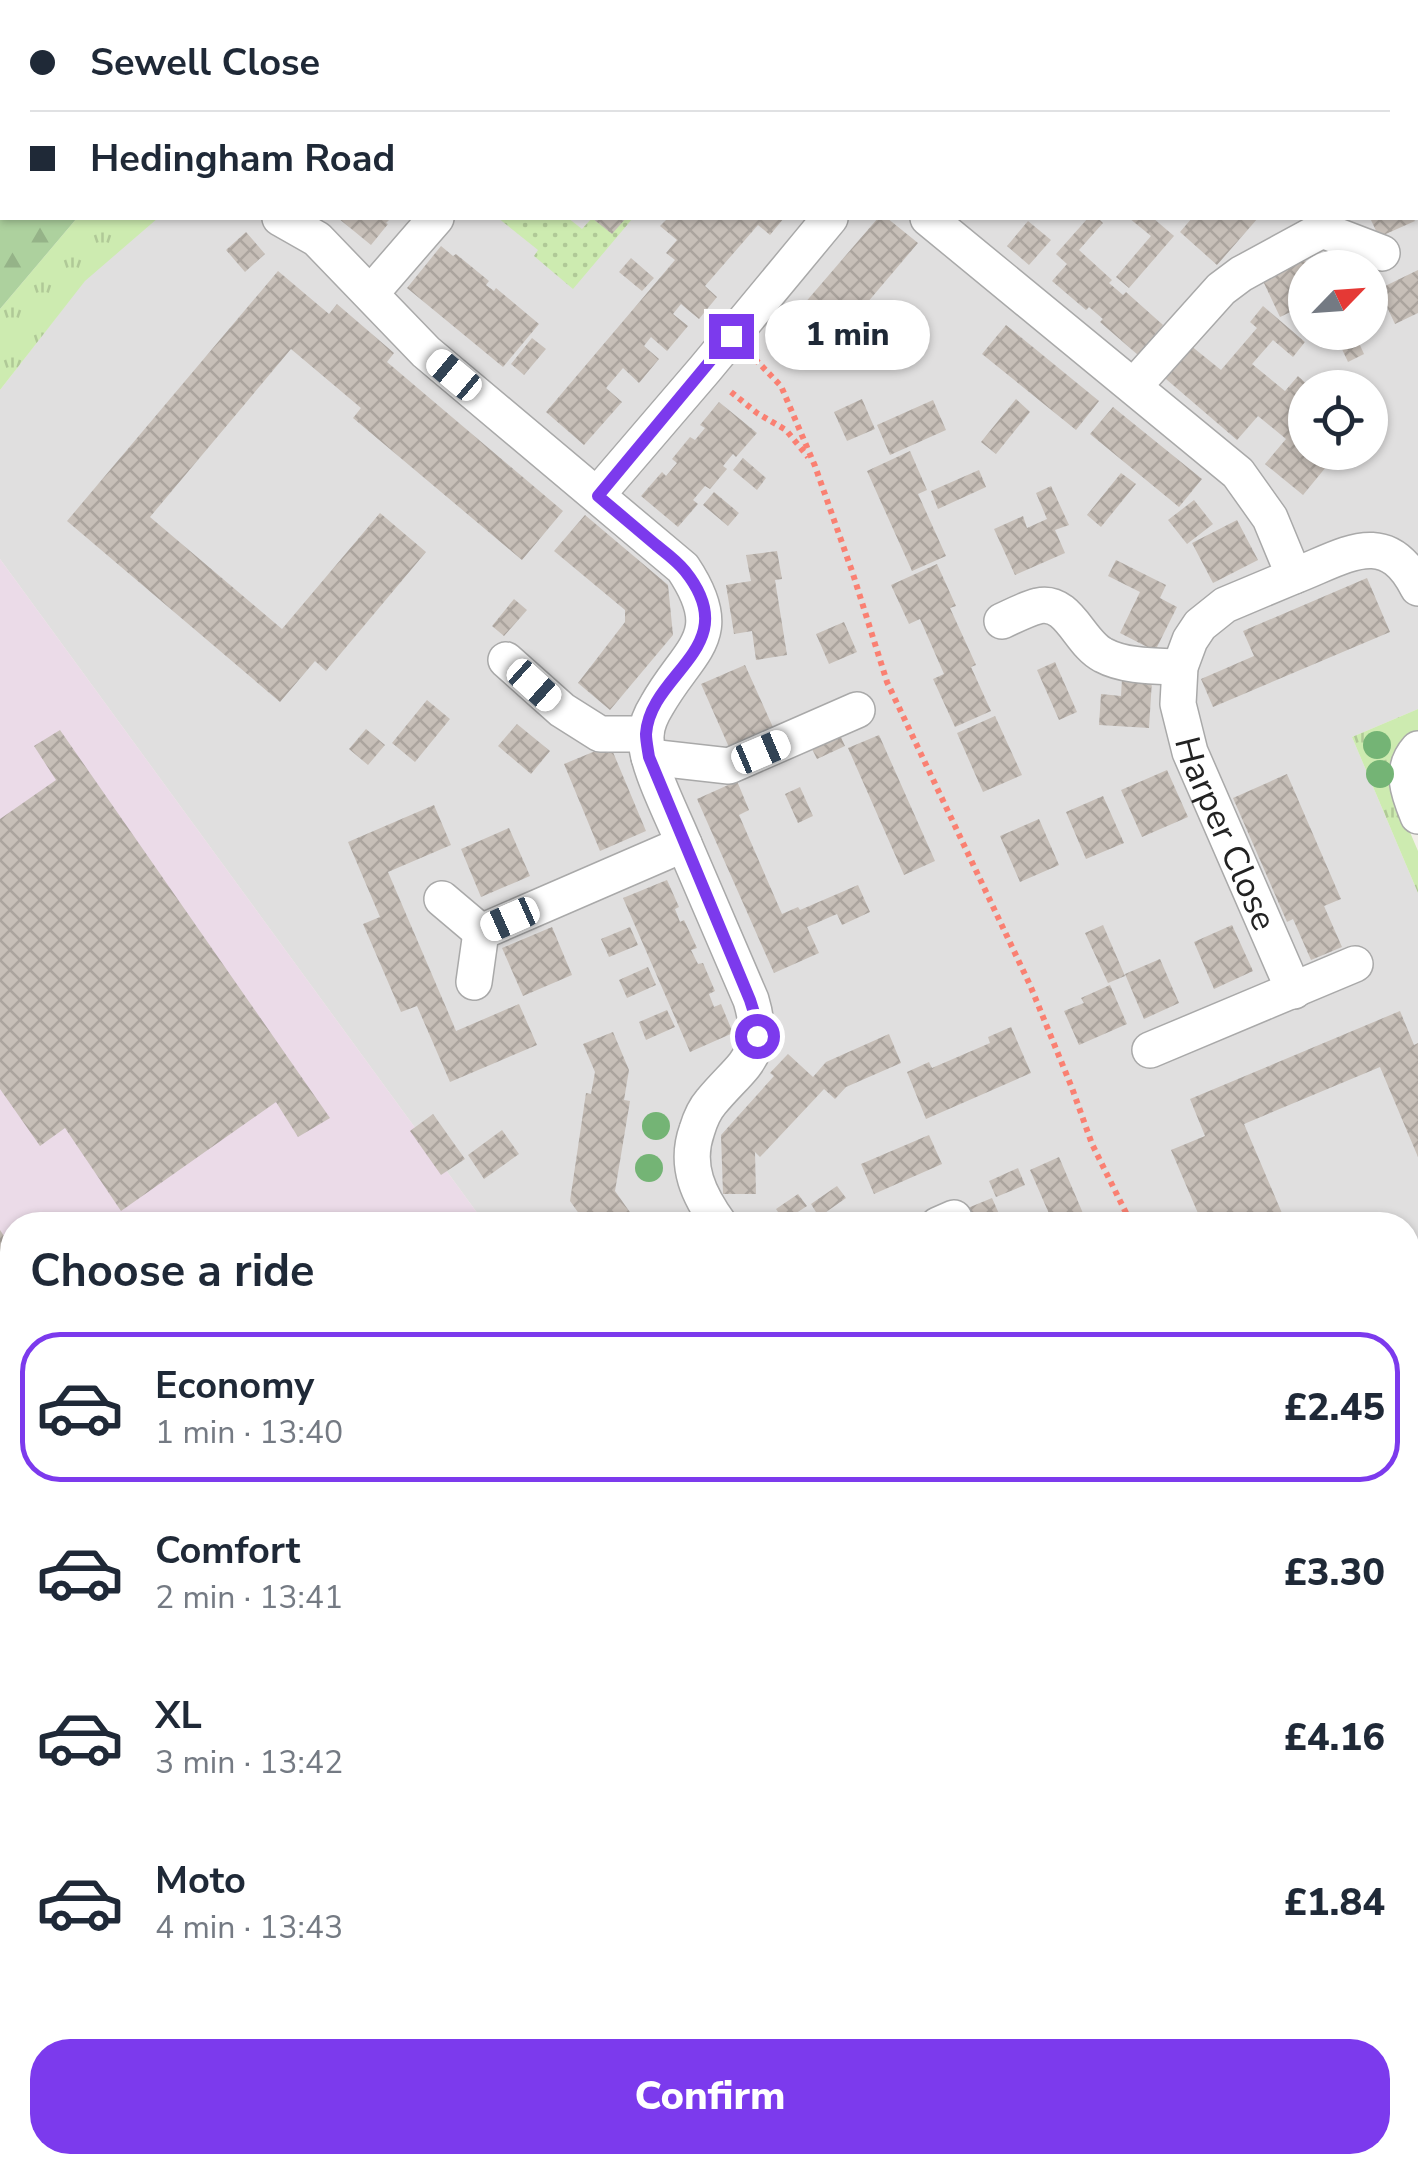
<!DOCTYPE html>
<html lang="en">
<head>
<meta charset="utf-8">
<style>
	body { margin:0; font-family:"Nunito Sans",sans-serif; background:#f2f2f3; color:#1f2937; height:100vh; display:flex; flex-direction:column; font-size:38px; white-space:nowrap }
	* { box-sizing:border-box; margin:0 }
	p { font-size:32px; color:#747a83 }
	.icon { flex:none; width:55px; height:55px; fill:none; stroke:currentColor; stroke-width:2; stroke-linecap:round; stroke-linejoin:round }
	.map { position:relative; flex:1; overflow:hidden }
	.panel { position:absolute; left:0px; top:1212px; width:1420px; height:962px; display:flex; flex-direction:column; background:#fff; border-radius:40px 40px 0 0; box-shadow:0 2px 8px #0004 }
	.panel>* { flex:none }
	.top-card { position:absolute; left:0px; top:0px; width:1420px; height:220px; box-shadow:0 2px 8px #0004; display:grid; align-content:center; height:220px; padding:0 30px; background:#fff }
	.needle { width:65px; rotate:65deg }
	.fabs { position:absolute; left:1288px; top:250px; display:grid; gap:20px }
	.fabs a { display:grid; place-items:center; width:100px; height:100px; border-radius:50%; background:#fff; box-shadow:0 2px 8px #0004; font-size:50px }
	.end { position:absolute; width:45px; height:45px; margin:-22px; border:12px solid #7c3aed; background:#fff; box-shadow:0 0 0 5px #fff }
	.from { border-radius:50% }
	.bubble { position:absolute; height:70px; border-radius:35px; background:#fff; box-shadow:0 2px 8px #0004; font-size:32px; font-weight:800; line-height:70px; text-align:center }
	.car { position:absolute; width:30px; height:60px; margin:-30px -15px; border-radius:12px; box-shadow:0 0 8px 2px #0007; background:linear-gradient(#fff 24%,#345 0 40%,#fff 0 76%,#345 0 86%,#fff 0) }
	.top-card b { display:flex; align-items:center; gap:35px; height:95px; font-size:38px }
	.top-card b+b { border-top:2px solid #e0e1e3 }
	.top-card i { width:25px; height:25px; background:#1f2937 }
	ul { padding:0; list-style:none }
	li { display:flex; align-items:center; gap:30px; height:150px; margin:0 20px 15px; padding:0 10px; border:5px solid transparent; border-radius:40px }
	li div { flex:1 }
	li b { display:block; font-size:38px }
	li em { font-style:normal; font-weight:800 }
	li.active { border-color:#7c3aed }
	li>.icon { width:90px; height:90px; stroke-width:1.5 }
	h2 { padding:0 30px; font-size:45px; line-height:120px }
	.primary-button { display:flex; gap:20px; margin-top:auto; padding:20px 30px }
	.primary-button a { flex:1; height:115px; border-radius:40px; background:#7c3aed; color:#fff; font-size:40px; font-weight:800; line-height:115px; text-align:center }
	.map>svg:first-child { display:block }
	.residential { fill:#e0dfdf; fill-rule:evenodd }
	.industrial { fill:#ebdbe8 }
	.education { fill:#ffffe5 }
	.grass { fill:url(#grass-tufts) }
	.forest { fill:url(#forest-firs) }
	.park { fill:#c8facc }
	.garden { fill:url(#garden-dots) }
	.pitch { fill:#88e0be }
	.building { fill:url(#building-cross-hatch) }
	.lines { fill:none; stroke-linecap:round; stroke-linejoin:round }
	.minor-casing { stroke:#a9a9a9; stroke-width:38 }
	.path { stroke:#fa8072; stroke-width:6; stroke-dasharray:5 5; stroke-linecap:butt }
	.minor { stroke:#fff; stroke-width:35 }
	.rail { stroke:#707070; stroke-width:8; stroke-dasharray:20 20; stroke-linecap:butt }
	.tree { fill:#74b475 }
	.route { stroke:#7c3aed; stroke-width:12 }
	.labels { text-anchor:middle; stroke-width:8; stroke-linejoin:round; paint-order:stroke }
	.street-label { font-size:35px; fill:#222; stroke:#fff }
</style>
</head>
<body>
<div class="map">
<svg width="1418" height="2173" viewBox="0 0 1418 2173">
	<defs>
		<pattern id="grass-tufts" width="24" height="20" patternUnits="userSpaceOnUse" patternTransform="scale(2.5)"><rect width="24" height="20" fill="#cdebb0"/><path d="M3 7l-1-3M5 7V3M7 7l1-3M15 17l-1-3M17 17v-4M19 17l1-3" fill="none" stroke="#b0c997"/></pattern>
		<pattern id="forest-firs" width="22" height="20" patternUnits="userSpaceOnUse" patternTransform="scale(2.5)"><rect width="22" height="20" fill="#add19e"/><path d="M5 1l3.5 6h-7zM16 11l3.5 6h-7z" fill="#95b388"/></pattern>
		<pattern id="garden-dots" width="8" height="8" patternUnits="userSpaceOnUse" patternTransform="scale(2.5)"><rect width="8" height="8" fill="#cdebb0"/><path d="M2 2h.1M6 6h.1" fill="none" stroke="#b0c997" stroke-width="1.8" stroke-linecap="round"/></pattern>
		<pattern id="building-cross-hatch" width="8" height="8" patternUnits="userSpaceOnUse" patternTransform="scale(2.5)"><rect width="8" height="8" fill="#c7bfb8"/><path d="M0 0l8 8M0 8l8-8" fill="none" stroke="#aba49e"/></pattern>
	</defs>
	<rect width="100%" height="100%" fill="#f2efe9"/>
	<path class="residential" d="M323 0H1418V709L1352 737 1418 893V1285L1408 1290V1225H486L0 559V390L133 218H1418V2H321ZM1305 268H1370V332H1305ZM1305 388H1370V452H1305Z"/>
	<path class="industrial" d="M0 559 486 1225H12V2162H684L691 2173H0Z"/>
	<path class="education" d="M1418 1285V2173H691L684 2163 1408 2162V1290Z"/>
	<path class="grass" d="M77 218H158L85 281 0 390V309Z
		M1418 709V736L1402 749 1389 783 1418 851V893L1352 737Z"/>
	<path class="forest" d="M2 99V218H77L0 309V104Z"/>
	<path class="park" d="M1418 1356V2173H1339L1332 2163 1408 2162V1359Z"/>
	<path class="garden" d="M498 218H568L582 229 592 218 612 233 626 218H633L573 289 534 256 538 250Z"/>
	<path class="pitch" d="M1418 1364V1527L1408 1497V1368Z"/>
	<path class="building" d="M338 218H391L386 223 388 224 371 245Z
		M592 218H626L612 234Z
		M668 218H784L770 235 758 225 705 286 717 297 699 319 681 304 673 314 688 326 667 351 651 337 644 346 659 359 639 383 623 368 606 388 622 402 584 445 546 412 675 260 666 253 677 240 660 226Z
		M878 218H887L918 243 821 357 785 326Z
		M1088 218H1098L1103 223 1079 250 1112 280 1109 283 1123 295 1126 292 1163 325 1138 355 1100 322 1103 319 1089 307 1086 310 1052 281 1067 264 1056 254Z
		M1129 218H1153L1174 236 1129 288 1116 277 1151 236Z
		M1192 218H1258L1217 265 1180 232Z
		M1370 218H1413L1415 221 1379 237Z
		M1028 221 1051 240 1029 265 1007 246Z
		M246 232 265 254 245 272 226 250Z
		M441 246 453 256 456 254 489 281 486 285 494 291 496 288 539 324 503 367 407 288Z
		M631 258 654 278 642 291 619 272Z
		M1305 260 1308 268H1305V305L1280 317 1263 281Z
		M1418 270V313L1395 324 1387 307 1370 315V271L1379 289Z
		M278 271 329 314 337 304 394 353 387 362 563 511 522 560 353 418 361 408 291 349 150 517 282 629 380 513 426 552 326 671 315 661 280 702 67 521Z
		M1263 306 1305 342 1293 357 1273 340 1252 364 1285 391 1298 376 1311 388H1305V421L1300 427 1305 431V452H1331L1335 456 1303 495 1265 464 1286 439 1258 416 1237 440 1159 373 1185 341 1221 370 1257 328 1250 322Z
		M1006 325 1099 401 1076 430 982 354Z
		M1334 332H1354L1364 354 1348 362Z
		M532 338 546 349 524 375 511 364Z
		M862 399 875 429 847 441 834 412Z
		M1016 399 1030 412 996 454 981 442Z
		M933 400 946 430 890 455 877 425Z
		M719 402 757 433 736 457 733 454 723 466 727 469 710 489 705 486 693 500 698 504 678 527 641 496 662 472 666 476 677 463 672 459 690 437 695 440 705 428 700 425Z
		M1113 407 1202 479 1179 507 1090 434Z
		M910 451 927 490 918 494 946 556 912 571 867 471Z
		M743 458 766 478 757 490 733 470Z
		M979 470 986 487 938 509 931 491Z
		M1121 473 1136 484 1101 527 1087 515Z
		M1051 486 1069 525 1055 530 1065 553 1015 575 994 529 1023 516 1027 528 1047 519 1036 493Z
		M714 492 739 513 728 526 703 505Z
		M1194 500 1213 524 1187 544 1168 520Z
		M585 515 668 585 673 635 610 710 578 683 625 622V610L554 551Z
		M1237 520 1258 560 1213 583 1192 543Z
		M777 551 782 579 775 580 787 655 756 660 752 631 734 634 726 585 751 581 746 555Z
		M1116 560 1166 585 1160 598 1177 607 1155 651 1120 633 1140 592 1108 576Z
		M937 564 956 606 950 608 976 665 971 667 991 711 955 727 933 679 944 674 920 619 909 624 891 585Z
		M1367 578 1390 632 1213 707 1201 679 1254 656 1243 631Z
		M514 599 527 610 504 636 492 626Z
		M844 622 857 652 829 664 816 634Z
		M1055 662 1077 712 1059 720 1037 670Z
		M745 665 776 734 732 754 701 684Z
		M1122 678 1152 680 1149 728 1099 725 1101 694 1121 696Z
		M427 700 450 719 415 762 392 743Z
		M995 716 1022 775 983 792 957 733Z
		M517 724 550 751 531 774 498 746Z
		M366 729 385 745 368 765 349 749Z
		M60 730 330 1118 298 1137 276 1102 121 1211 65 1128 40 1146 0 1089V819L56 780 34 746Z
		M838 731 845 746 817 759 809 743Z
		M879 735 935 861 904 875 848 748Z
		M610 745 646 831 600 851 564 764Z
		M1167 770 1188 817 1142 837 1121 790Z
		M1287 774 1341 899 1324 906 1342 947 1311 960 1293 919 1287 922 1233 798Z
		M737 781 749 810 739 815 782 914 798 907 800 910 858 885 870 912 842 925 837 914 807 927 819 953 774 973 697 799Z
		M800 787 813 816 798 823 785 794Z
		M1103 796 1124 843 1086 859 1066 812Z
		M434 805 451 845 388 872 448 1012 456 1031 519 1004 537 1045 450 1082 417 1006 401 1012 363 924 380 917 348 842Z
		M1039 819 1059 865 1020 882 1000 836Z
		M509 828 530 876 481 897 461 849Z
		M667 880 679 907 675 909 680 922 684 920 697 948 691 950 698 964 703 963 715 991 709 994 714 1007 721 1004 733 1033 690 1052 623 898Z
		M1103 925 1125 976 1108 983 1085 933Z
		M1232 925 1253 971 1214 989 1194 942Z
		M552 927 572 975 523 996 502 948Z
		M630 927 638 945 609 957 601 939Z
		M1160 959 1179 1003 1144 1019 1125 974Z
		M648 967 656 985 627 998 619 980Z
		M1110 985 1127 1024 1079 1045 1064 1011 1084 1003 1081 998Z
		M667 1010 675 1027 646 1040 639 1022Z
		M1400 1011 1414 1045 1418 1043V1157L1380 1067 1244 1124 1287 1225H1203L1171 1150 1205 1136 1190 1099Z
		M1011 1027 1031 1073 926 1119 907 1072 929 1062 932 1068 990 1043 988 1037Z
		M613 1032 629 1070 624 1100 630 1101 615 1191 639 1225H587L570 1201 586 1093 591 1094 595 1072 583 1044Z
		M889 1034 901 1063 846 1087 835 1099 824 1089 760 1157 755 1152 756 1194H723L721 1135 774 1076 770 1073 788 1054 813 1077 826 1062Z
		M433 1114 465 1159 441 1175 410 1131Z
		M502 1130 519 1154 484 1179 468 1155Z
		M929 1135 942 1164 874 1194 861 1164Z
		M1059 1157 1088 1225H1054L1030 1170Z
		M1018 1168 1025 1185 996 1197 989 1181Z
		M837 1186 846 1198 819 1217 811 1204Z
		M798 1194 807 1206 784 1221 776 1209Z
		M992 1198 1004 1225H969L963 1210Z
		M0 1230 12 1248V1457L0 1466Z
		M0 1771 12 1789V1870L0 1879Z
		M589 2162H648L652 2169 647 2173H596Z
		M1033 2162H1135L1132 2173H1030Z"/>
	<g class="lines">
		<defs>
			<g id="minor">
				<path d="M345 2 348 0"/>
				<path d="M618 2 620 0"/>
				<path d="M1009 2 1011 0"/>
				<path d="M280 218 317 239 426 352 683 568C729 637 689 648 657 705 652 713 647 724 646 734 644 762 673 816 684 844L481 932 474 982"/>
				<path id="s1" d="M928 218 1238 473 1270 518 1294 576 1225 605 1200 625 1190 640 1180 667 1178 704 1190 752 1294 991"/>
				<path d="M1322 230 1382 253"/>
				<path d="M371 293 436 218"/>
				<path d="M1134 386 1221 289 1241 274 1322 230 1321 218"/>
				<path d="M597 495 705 369 830 218"/>
				<path d="M1294 576C1344 557 1386 524 1418 588"/>
				<path d="M1002 621C1013 616 1026 609 1038 606 1069 599 1079 643 1103 655 1125 667 1156 666 1180 667"/>
				<path d="M506 660 562 710 600 734H646"/>
				<path d="M1418 749C1399 770 1409 794 1418 816"/>
				<path d="M649 757 729 766 857 710"/>
				<path d="M684 844 751 1000C768 1057 743 1063 711 1102 704 1110 700 1120 697 1130 684 1166 699 1196 720 1225"/>
				<path d="M442 899 481 932"/>
				<path d="M1150 1050 1355 964"/>
				<path d="M938 1225 954 1218"/>
				<path d="M0 1501 12 1492"/>
				<path d="M1408 1645 1418 1640"/>
				<path d="M0 2054 12 2047"/>
				<path d="M399 2173 417 2162"/>
			</g>
		</defs>
		<use href="#minor" class="minor-casing"/>
		<path class="path" d="M755 359 781 386 815 466 853 574 887 682 1030 985 1072 1088 1092 1144 1132 1225
			M731 392 757 413 786 430 808 457
			M1408 1352 1418 1348
			M1208 2162 1212 2173"/>
		<use href="#minor" class="minor"/>
		<path class="rail" d="M0 12 2 8"/>
	</g>
	<g class="tree">
		<circle cx="1377" cy="745" r="14"/>
		<circle cx="1380" cy="774" r="14"/>
		<circle cx="656" cy="1126" r="14"/>
		<circle cx="649" cy="1168" r="14"/>
	</g>
	<g class="lines">
		<path class="route" d="M731 336 598 496C617 512 637 529 656 545 666 553 677 561 685 571 746 647 650 672 646 734 646 741 648 750 649 757L750 1000 756 1019 757 1036"/>
	</g>
	<g class="labels">
		<g class="street-label">
			<text dy="12" stroke="none"><textPath href="#s1" startOffset="848">Harper Close</textPath></text>
		</g>
	</g>
</svg>
<div class="fabs">
<a><svg class="needle" viewBox="-14 -14 28 28"><path d="M0-13l5 13h-10z" fill="#e53935"/><path d="M0 13l5-13h-10z" fill="#747a83"/></svg></a>
<a><svg class="icon" aria-label="locate" viewBox="0 0 24 24"><circle cx="12" cy="12" r="6"/><path d="M12 2v4M12 18v4M2 12h4M18 12h4"/></svg></a>
</div>
<i class="end from" style="left:757px;top:1036px"></i>
<i class="end" style="left:731px;top:336px"></i>
<div class="bubble" style="left:765px;top:300px;width:165px">1 min</div>
<i class="car" style="left:454px;top:375px;rotate:310deg"></i>
<i class="car" style="left:534px;top:685px;rotate:132deg"></i>
<i class="car" style="left:761px;top:752px;rotate:67deg"></i>
<i class="car" style="left:510px;top:919px;rotate:246deg"></i>
<div class="top-card">
<b><i class="from"></i>Sewell Close</b>
<b><i></i>Hedingham Road</b>
</div>
<section class="panel">
<h2>Choose a ride</h2>
<ul>
<li class="active"><svg class="icon" aria-label="car" viewBox="0 0 24 24"><path d="M5 17H2v-5l4-1 3-4h7l3 4 3 1v5h-3M9 17h6M6 11h13"/><circle cx="7" cy="17" r="2"/><circle cx="17" cy="17" r="2"/></svg><div><b>Economy</b><p>1 min · 13:40</p></div><em>£2.45</em></li>
<li><svg class="icon" aria-label="car" viewBox="0 0 24 24"><path d="M5 17H2v-5l4-1 3-4h7l3 4 3 1v5h-3M9 17h6M6 11h13"/><circle cx="7" cy="17" r="2"/><circle cx="17" cy="17" r="2"/></svg><div><b>Comfort</b><p>2 min · 13:41</p></div><em>£3.30</em></li>
<li><svg class="icon" aria-label="car" viewBox="0 0 24 24"><path d="M5 17H2v-5l4-1 3-4h7l3 4 3 1v5h-3M9 17h6M6 11h13"/><circle cx="7" cy="17" r="2"/><circle cx="17" cy="17" r="2"/></svg><div><b>XL</b><p>3 min · 13:42</p></div><em>£4.16</em></li>
<li><svg class="icon" aria-label="car" viewBox="0 0 24 24"><path d="M5 17H2v-5l4-1 3-4h7l3 4 3 1v5h-3M9 17h6M6 11h13"/><circle cx="7" cy="17" r="2"/><circle cx="17" cy="17" r="2"/></svg><div><b>Moto</b><p>4 min · 13:43</p></div><em>£1.84</em></li>
</ul>
<div class="primary-button"><a>Confirm</a></div>
</section>
</div>
</body>
</html>
